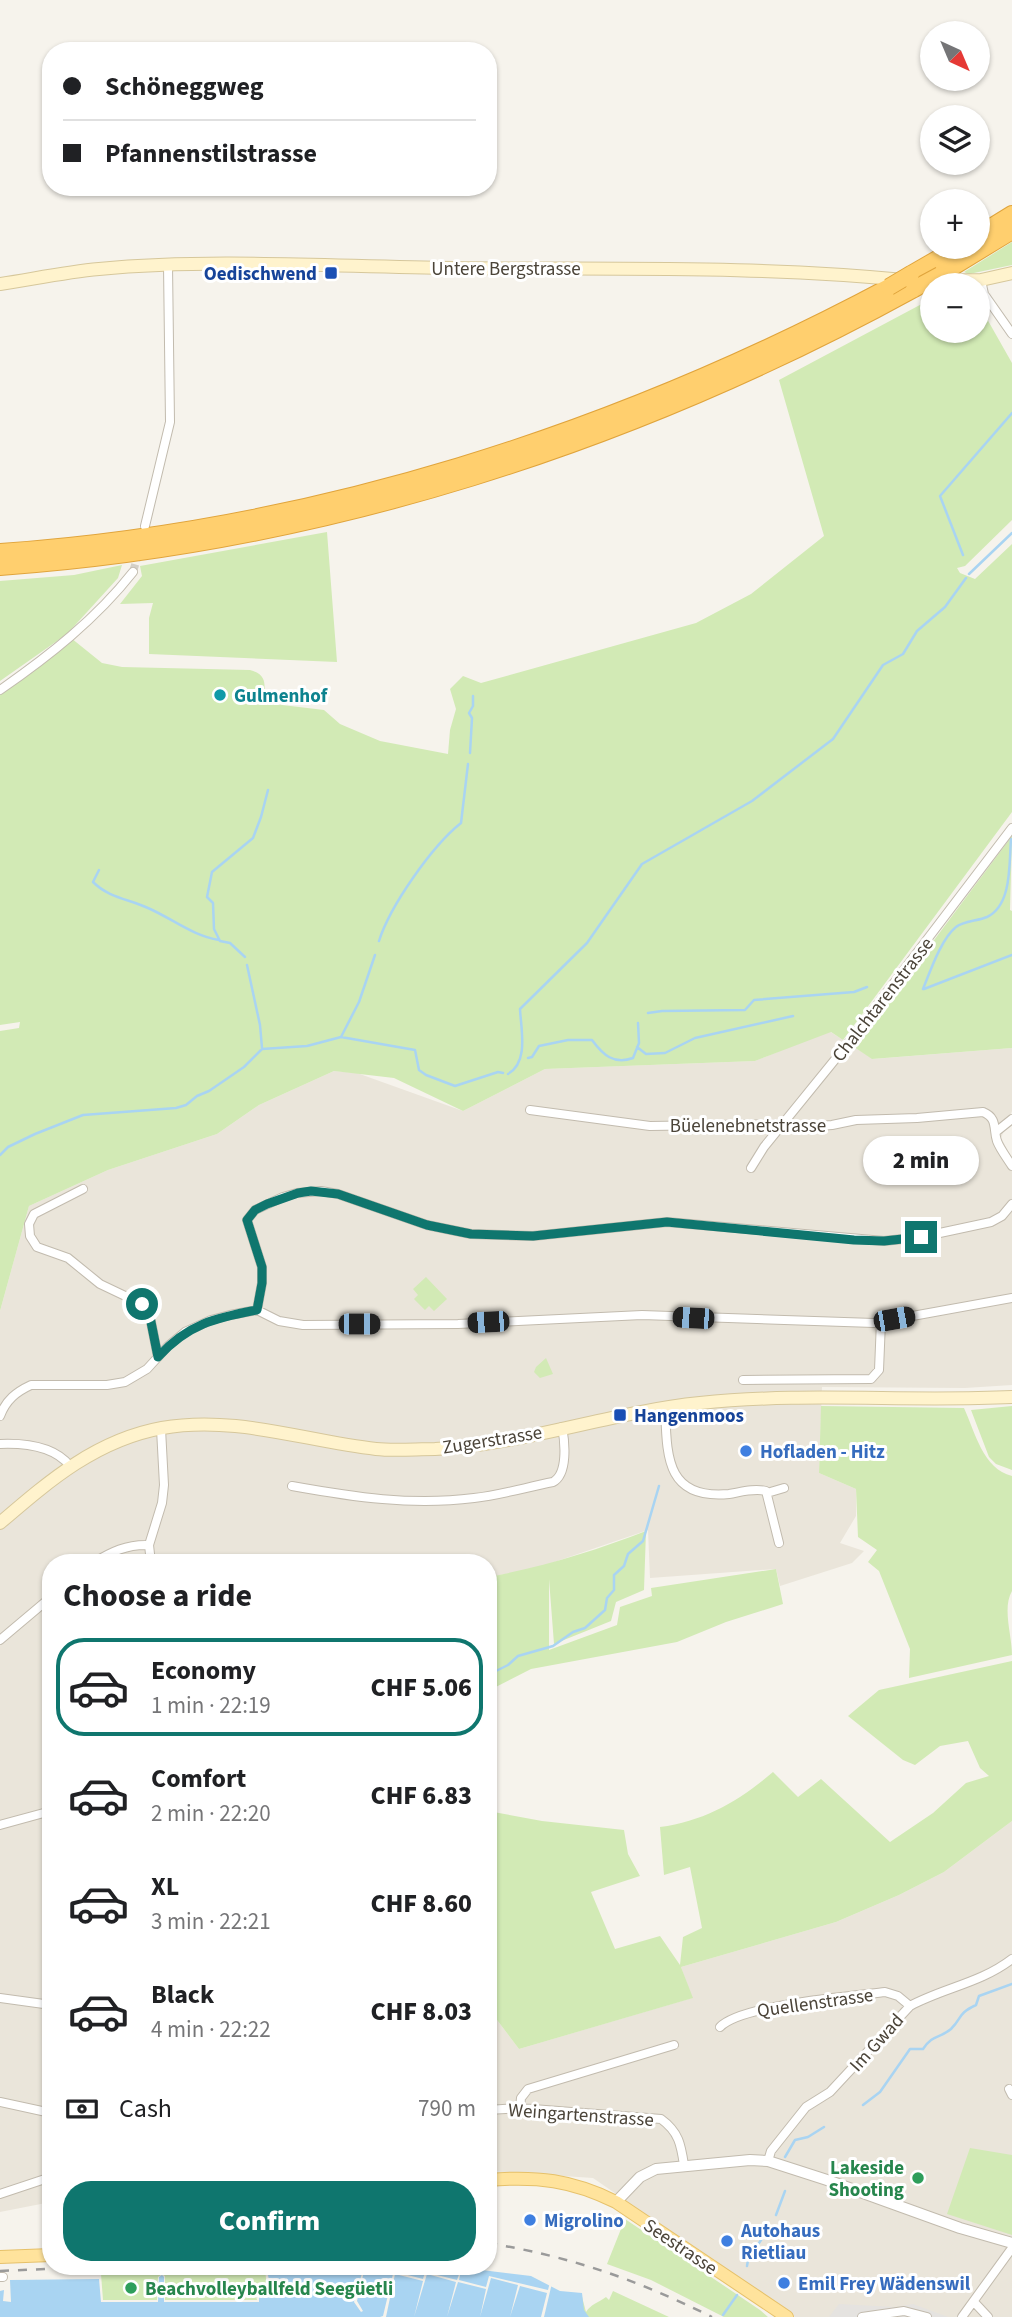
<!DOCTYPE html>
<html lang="en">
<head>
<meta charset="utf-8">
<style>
	body { margin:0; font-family:"Source Sans 3",sans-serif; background:#f6f6f6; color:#202124; height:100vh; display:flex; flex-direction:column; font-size:26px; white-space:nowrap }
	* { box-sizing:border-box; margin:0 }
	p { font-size:23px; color:#757577 }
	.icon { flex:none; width:38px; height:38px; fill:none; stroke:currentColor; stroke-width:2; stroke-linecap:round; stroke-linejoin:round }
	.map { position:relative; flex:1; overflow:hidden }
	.sheet { position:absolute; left:42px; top:1554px; width:455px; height:721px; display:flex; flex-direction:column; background:#fff; border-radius:28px; box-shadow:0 2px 5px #0004 }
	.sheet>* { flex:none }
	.banner { position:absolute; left:42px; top:42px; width:455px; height:154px; border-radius:28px; box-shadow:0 2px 5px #0004; display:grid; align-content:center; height:154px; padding:0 21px; background:#fff }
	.needle { width:46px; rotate:136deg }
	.controls { position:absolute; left:920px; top:21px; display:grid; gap:14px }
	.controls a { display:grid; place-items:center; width:70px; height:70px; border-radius:50%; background:#fff; box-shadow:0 2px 5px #0004; font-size:35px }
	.end { position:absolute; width:32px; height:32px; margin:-16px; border:9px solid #0f766e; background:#fff; box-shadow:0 0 0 4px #fff }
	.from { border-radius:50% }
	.bubble { position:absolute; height:49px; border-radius:24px; background:#fff; box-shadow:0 2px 5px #0004; font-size:23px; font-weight:800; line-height:49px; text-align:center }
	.car { position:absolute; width:21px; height:42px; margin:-21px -10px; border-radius:9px; box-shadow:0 0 5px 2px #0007; background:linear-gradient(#222 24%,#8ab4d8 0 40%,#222 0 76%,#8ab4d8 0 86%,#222 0) }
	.banner b { display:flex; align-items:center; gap:24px; height:66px; font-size:26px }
	.banner b+b { border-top:2px solid #e0e0e0 }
	.banner i { width:18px; height:18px; background:#202124 }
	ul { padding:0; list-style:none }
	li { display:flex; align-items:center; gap:21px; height:98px; margin:0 14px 10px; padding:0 7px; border:4px solid transparent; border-radius:28px }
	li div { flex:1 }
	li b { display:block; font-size:26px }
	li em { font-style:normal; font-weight:800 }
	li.on { border-color:#0f766e }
	li>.icon { width:63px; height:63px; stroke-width:1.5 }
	h2 { padding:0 21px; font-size:32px; line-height:84px }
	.pay { display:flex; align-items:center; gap:18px; height:77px; padding:0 21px; font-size:26px }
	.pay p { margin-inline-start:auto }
	.cta { display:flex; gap:14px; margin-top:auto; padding:14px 21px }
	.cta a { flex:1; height:80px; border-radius:28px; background:#0f766e; color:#fff; font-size:28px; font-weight:800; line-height:80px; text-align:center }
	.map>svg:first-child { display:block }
	.residential { fill:#eae5da }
	.green { fill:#d2eab5 }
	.parking { fill:#e5e3e0 }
	.water { fill:#a9d4f2 }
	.pier { fill:#f6f3ec }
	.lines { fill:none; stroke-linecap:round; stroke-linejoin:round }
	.stream { stroke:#a9d4f2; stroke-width:2.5 }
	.minor-tunnel { stroke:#d4d0c8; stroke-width:8; stroke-dasharray:8 4; stroke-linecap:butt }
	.minor-casing { stroke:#c2bbae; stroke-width:10 }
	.tertiary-casing { stroke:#c2bbae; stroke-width:12 }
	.secondary-casing { stroke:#d6c79b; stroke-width:14 }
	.primary-casing { stroke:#e6c16a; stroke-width:14 }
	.motorway-casing { stroke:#e0a43c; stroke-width:18 }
	.minor { stroke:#fff; stroke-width:8 }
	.tertiary { stroke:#fff; stroke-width:10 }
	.secondary { stroke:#fff3cd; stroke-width:12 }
	.primary { stroke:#ffe39c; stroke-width:12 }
	.motorway { stroke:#ffcf6e; stroke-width:16 }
	.rail { stroke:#9a9a9a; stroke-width:2.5; stroke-dasharray:9 9; stroke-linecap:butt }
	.motorway-bridge-casing { stroke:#e0a43c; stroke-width:18; stroke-linecap:butt }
	.motorway-bridge { stroke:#ffcf6e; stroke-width:16 }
	.route { stroke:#0f766e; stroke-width:9 }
	.transit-dot { fill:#1a4fb4; stroke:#fff; stroke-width:2.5 }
	.culture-dot { fill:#0f9aa8; stroke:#fff; stroke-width:2.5 }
	.shop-dot { fill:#3f7fe0; stroke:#fff; stroke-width:2.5 }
	.leisure-dot { fill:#2e9e5b; stroke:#fff; stroke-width:2.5 }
	.labels { text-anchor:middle; stroke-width:6; stroke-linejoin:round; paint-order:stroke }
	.street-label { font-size:19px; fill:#4b4439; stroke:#fff }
	.transit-label { font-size:19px; font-weight:bold; fill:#164399; stroke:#fff; text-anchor:end }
	.culture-label { font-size:19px; font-weight:bold; fill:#0d838f; stroke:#fff; text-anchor:start }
	.shop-label { font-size:19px; font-weight:bold; fill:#366cbe; stroke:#fff; text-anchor:start }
	.leisure-label { font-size:19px; font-weight:bold; fill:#27864d; stroke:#fff; text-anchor:end }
</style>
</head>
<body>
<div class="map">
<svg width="1012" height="2317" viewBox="0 0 1012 2317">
	<rect width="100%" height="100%" fill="#f6f3ec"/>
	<path class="residential" d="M829 1031 873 1059 1012 1048V1111L1001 1138 1012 1158V1385L965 1388 822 1387 819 1473 856 1489V1516L840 1543 864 1551 852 1563 780 1586 776 1569 650 1578 648 1530 534 1569 488 1577V1563H51V2202L0 2212V1311L29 1206 108 1170 217 1134 259 1105 334 1071 357 1073 463 1111 545 1069 755 1061Z
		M1012 1821V2317H795L593 2178 488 2171V2008L519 2049 692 1998 681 1967 836 1922 899 1895 944 1872Z"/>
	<path class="green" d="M1012 242V265L969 274 964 272Z
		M933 298V331H978V303L1012 363V520L965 566 957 568 960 573 975 579 1012 544V812L843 1040 831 1032 755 1061 545 1069 463 1111 394 1078 334 1071 259 1105 217 1134 108 1170 29 1206 0 1311V1031L19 1028 20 1022 0 1025V690L71 638 102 663 122 667 250 670C276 677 255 695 274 704L324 710 340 724 380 741 448 754 450 730 456 709 450 689 463 676 481 683 696 623 751 594 824 536 779 380Z
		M327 532 337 662 149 654V618L153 603 120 604 142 576 140 566Z
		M122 565 118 578 67 634 0 681V581L74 575Z
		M1012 836 1010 910 1012 911V1048L872 1059 854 1047Z
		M426 1277 447 1299 434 1311 429 1306 425 1310 414 1299 418 1295 413 1289Z
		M546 1358 553 1374 540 1378 534 1372 536 1367Z
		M821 1406 964 1408C975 1432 983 1469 1012 1476V1591C1002 1608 1012 1635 1012 1655L909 1678 910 1649 879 1571 868 1562 877 1550 858 1537 856 1489 819 1473Z
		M1012 1406V1470L996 1464 989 1457 971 1410Z
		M646 1531 644 1590 616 1602 611 1621 554 1644 549 1579V1650L617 1625 620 1607 652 1596 651 1588 776 1569 783 1604 726 1622 677 1642 531 1669 488 1691V1577C543 1567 594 1551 646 1531Z
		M1012 1661V1821L944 1872 899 1895 836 1922 681 1967 693 1998 519 2049 488 2008V1811L542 1821 624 1830 628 1854 640 1876 591 1892 615 1949 660 1936 680 1965 683 1937 702 1928 690 1867 664 1875 660 1827C705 1821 739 1801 773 1772L798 1797 821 1779 890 1842 933 1813 966 1783 989 1776 980 1768 968 1741 940 1746 915 1765 903 1760 848 1716 879 1690Z
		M970 2148 1012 2155V2235L947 2214Z
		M625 2219 760 2310 768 2317H724L651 2280 607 2264Z
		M182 2266H282L265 2269 267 2288 256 2296 257 2300H165V2276L162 2274 158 2277 157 2300H103L101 2274Z
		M613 2291 669 2317H569L582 2297 586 2312C591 2304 598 2303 606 2297L609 2300Z"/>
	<path class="parking" d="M839 2304 896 2307 913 2304 948 2317H829Z"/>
	<path class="water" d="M303 2266H449L531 2276 560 2291 582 2293 584 2310 589 2317H0V2291L4 2290 3 2301 11 2302 10 2280 99 2279 101 2302H158L159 2277 162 2275 164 2277V2302H259V2296L271 2291 268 2275Z"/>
	<path class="pier" d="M364 2266H373L423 2279 425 2272 457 2280 462 2266 459 2280 486 2287 489 2276 548 2290 550 2282 552 2283 544 2317H541L547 2293 520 2286 510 2317 518 2285 491 2278 480 2317 486 2289 458 2282 447 2317 456 2282 427 2274 414 2317 423 2281 395 2274 386 2317H380L383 2316 393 2274 365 2267 357 2301 363 2311 361 2312 354 2302Z"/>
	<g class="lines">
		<path class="stream" d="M963 555 940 496 1012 413
			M969 574 1012 533
			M470 753 472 718 469 713 473 706V696
			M99 870 93 882C109 898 129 899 148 908 173 919 193 936 219 940
			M379 941C390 906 432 846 461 823L468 764
			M245 957 230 943 220 941 214 929 213 903 207 897 212 872 253 838 261 817 268 790
			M247 965 260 1025 262 1048
			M923 989C930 972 941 939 956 927 963 921 978 921 987 917 1012 905 1009 865 1011 839
			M924 989 1012 955
			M648 1013 662 1011 745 1010 754 1000 854 992 867 987
			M341 1037 359 1002 375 955
			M637 1047 646 1054 665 1053 695 1038 793 1016
			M528 1058 532 1057 539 1046 568 1040H592C603 1055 614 1065 633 1058L639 1043 638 1023
			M508 1074C529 1062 521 1030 520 1009L587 943 642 864 752 801 833 739 883 665 903 654 917 631 945 607 966 578
			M0 1155 8 1147 35 1134 83 1115 176 1108 186 1105 197 1096 209 1091 244 1067 262 1049 307 1046 341 1037 415 1050 419 1070 426 1075 455 1086 498 1072 503 1073
			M488 1675 508 1665 518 1656 553 1646 573 1632 585 1628 605 1610 607 1598 614 1590V1575L624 1566 628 1554 643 1541 659 1486
			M863 2105 880 2092 910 2049H923C933 2034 939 2039 951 2029 963 2017 957 2014 976 2005L979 1996 1012 1984
			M785 2157 795 2140 808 2137 824 2127
			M776 2215 785 2191
			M747 2266 748 2260 765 2234
			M723 2315 737 2295"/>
		<path class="minor-tunnel" d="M133 572 139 551"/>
		<defs>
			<path id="minor" d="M981 280 984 294 1012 334
				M145 526 170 422 168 265
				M0 690C49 656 96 619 133 572
				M530 1110 650 1126 782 1124 806 1127 832 1125 856 1120 917 1118 983 1112C998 1118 993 1129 997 1141 1000 1149 1007 1158 1012 1166
				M997 1131 1012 1119
				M751 1168 764 1147 846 1046 1012 828
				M83 1189 34 1214 29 1224 30 1236 37 1247 68 1258 100 1284 142 1304 150 1317 158 1357
				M257 1310 262 1283V1267L247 1220 255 1210 283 1197 297 1193 321 1191 338 1194 427 1225 471 1234 533 1236 667 1222 884 1241 921 1237 991 1222 1002 1216 1012 1204
				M743 1380 871 1379 879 1370 881 1321
				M665 1407C667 1455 665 1500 729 1494 741 1492 754 1488 766 1491L779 1543
				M0 1416C6 1400 16 1392 31 1385H107L125 1382 147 1369 168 1346 185 1332 211 1320 230 1315 257 1310 279 1321 303 1325 458 1324 642 1315 874 1323 1012 1298
				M0 1444C25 1443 54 1446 70 1466
				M292 1486C353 1497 412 1506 474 1498 501 1495 527 1487 553 1482 568 1474 565 1442 562 1427
				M767 1493 784 1488
				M93 1563C111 1552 127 1544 149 1545
				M151 1563 149 1545 162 1503 164 1485 161 1429
				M0 1640 51 1597
				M0 1825 51 1811
				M0 1998 51 2005
				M720 2027C741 2005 851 1996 885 1992L898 1996 910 2006
				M1009 2089 1012 2095
				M0 2102 51 2113
				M520 2108 521 2098 528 2089 674 2045
				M488 2110 520 2108 661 2119C679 2132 681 2145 684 2165
				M768 2161 771 2151 806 2107 830 2092 910 2006C943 1988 981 1983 1012 1959
				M0 2194 51 2177
				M0 2277H3
				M974 2302 988 2317
				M862 2317 904 2311 927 2317
				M962 2317 1012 2248"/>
			<path id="tertiary" d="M616 2202 640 2177 656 2169 750 2160 768 2161 827 2180 960 2228 1012 2243"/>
			<path id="secondary" d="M929 281 981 280 1012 273
				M0 284C33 279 66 272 99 269 217 258 337 267 454 268 605 270 754 265 904 280
				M0 1523C49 1481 96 1440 162 1428 235 1415 304 1441 376 1449 395 1451 416 1449 435 1449 522 1445 611 1412 700 1403 804 1392 908 1402 1012 1397"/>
			<path id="primary" d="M488 2180C537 2176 572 2180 616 2202L787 2317
				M0 2257 51 2255"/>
			<path id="motorway" d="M978 235 1012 214
				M911 274 958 247
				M940 275 1012 231
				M0 552C313 530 613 434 889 287
				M0 567C322 544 632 444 914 289"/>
		</defs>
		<use href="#minor" class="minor-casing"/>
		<use href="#tertiary" class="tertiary-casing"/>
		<use href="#secondary" class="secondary-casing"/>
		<use href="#primary" class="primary-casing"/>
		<use href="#motorway" class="motorway-casing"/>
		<use href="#minor" class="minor"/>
		<use href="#tertiary" class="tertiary"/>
		<use href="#secondary" class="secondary"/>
		<use href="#primary" class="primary"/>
		<use href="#motorway" class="motorway"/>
		<path class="rail" d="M488 2243C572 2257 635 2279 712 2317
			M0 2271 114 2266"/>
		<defs>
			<path id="motorway-bridge" d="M889 287 911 274
				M914 289 940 275"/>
		</defs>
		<use href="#motorway-bridge" class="motorway-bridge-casing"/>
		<use href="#motorway-bridge" class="motorway-bridge"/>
	</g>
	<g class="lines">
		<path class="route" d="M142 1304 150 1317 158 1357C188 1324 215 1318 257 1310L262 1283V1267L247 1220 255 1210 267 1204 298 1193 311 1191 338 1194 427 1225 471 1234 533 1236 667 1222 854 1240 884 1241 921 1237"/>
	</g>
	<g class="transit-dot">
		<rect x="324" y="266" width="14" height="14" rx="3.5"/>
		<rect x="613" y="1408" width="14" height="14" rx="3.5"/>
	</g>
	<circle class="culture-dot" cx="220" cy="695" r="7"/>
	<g class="shop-dot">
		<circle cx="746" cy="1451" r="7"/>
		<circle cx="530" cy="2220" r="7"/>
		<circle cx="727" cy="2241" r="7"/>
		<circle cx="784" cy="2283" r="7"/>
	</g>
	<g class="leisure-dot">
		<circle cx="918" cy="2178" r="7"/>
		<circle cx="131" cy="2288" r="7"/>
	</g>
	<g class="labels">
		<g class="street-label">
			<text x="506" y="275">Untere Bergstrasse</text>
			<text transform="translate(882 999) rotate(-52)" y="7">Chalchtarenstrasse</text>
			<text x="748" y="1132">Büelenebnetstrasse</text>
			<text transform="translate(492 1439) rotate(-9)" y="7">Zugerstrasse</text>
			<text transform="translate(815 2002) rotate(-8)" y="7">Quellenstrasse</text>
			<text transform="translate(876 2042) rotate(-48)" y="7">Im Gwad</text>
			<text transform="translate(581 2114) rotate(4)" y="7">Weingartenstrasse</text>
			<text transform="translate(681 2246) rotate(34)" y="7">Seestrasse</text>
		</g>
		<g class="transit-label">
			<text x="317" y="280">Oedischwend</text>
			<text x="634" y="1422" text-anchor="start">Hangenmoos</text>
		</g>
		<g class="culture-label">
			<text x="234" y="702">Gulmenhof</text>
		</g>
		<g class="shop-label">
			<text x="760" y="1458">Hofladen - Hitz</text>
			<text x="544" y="2227">Migrolino</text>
			<text x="741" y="2237">Autohaus<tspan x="741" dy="22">Rietliau</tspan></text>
			<text x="798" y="2290">Emil Frey Wädenswil</text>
		</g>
		<g class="leisure-label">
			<text x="904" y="2174">Lakeside<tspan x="904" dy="22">Shooting</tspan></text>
			<text x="145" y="2295" text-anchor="start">Beachvolleyballfeld Seegüetli</text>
		</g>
	</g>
</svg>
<div class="controls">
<a><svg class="needle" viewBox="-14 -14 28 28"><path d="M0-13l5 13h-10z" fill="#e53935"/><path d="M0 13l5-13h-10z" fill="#757577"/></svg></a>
<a><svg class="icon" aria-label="layers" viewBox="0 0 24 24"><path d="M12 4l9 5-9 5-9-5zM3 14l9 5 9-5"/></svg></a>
<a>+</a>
<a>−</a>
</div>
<i class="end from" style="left:142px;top:1304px"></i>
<i class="end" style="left:921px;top:1237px"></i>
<div class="bubble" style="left:863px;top:1136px;width:116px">2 min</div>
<i class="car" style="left:693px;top:1318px;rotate:273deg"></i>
<i class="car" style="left:894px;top:1319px;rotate:80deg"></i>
<i class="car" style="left:488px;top:1322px;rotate:267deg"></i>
<i class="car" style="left:359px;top:1324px;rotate:90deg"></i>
<div class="banner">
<b><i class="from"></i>Schöneggweg</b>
<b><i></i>Pfannenstilstrasse</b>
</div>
<section class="sheet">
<h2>Choose a ride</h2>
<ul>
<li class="on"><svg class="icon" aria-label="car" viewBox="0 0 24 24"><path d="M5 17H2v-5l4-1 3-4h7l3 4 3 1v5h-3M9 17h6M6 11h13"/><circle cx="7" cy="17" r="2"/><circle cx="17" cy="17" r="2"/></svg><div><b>Economy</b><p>1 min · 22:19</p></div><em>CHF 5.06</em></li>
<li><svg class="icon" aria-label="car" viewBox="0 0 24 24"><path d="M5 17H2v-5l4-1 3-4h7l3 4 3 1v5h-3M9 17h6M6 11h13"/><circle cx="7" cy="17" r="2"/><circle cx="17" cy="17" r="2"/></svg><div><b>Comfort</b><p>2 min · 22:20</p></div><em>CHF 6.83</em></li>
<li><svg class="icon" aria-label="car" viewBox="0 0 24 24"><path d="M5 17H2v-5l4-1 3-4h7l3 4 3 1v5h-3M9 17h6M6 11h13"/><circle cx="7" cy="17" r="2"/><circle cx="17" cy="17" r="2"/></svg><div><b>XL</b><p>3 min · 22:21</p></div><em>CHF 8.60</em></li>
<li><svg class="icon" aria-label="car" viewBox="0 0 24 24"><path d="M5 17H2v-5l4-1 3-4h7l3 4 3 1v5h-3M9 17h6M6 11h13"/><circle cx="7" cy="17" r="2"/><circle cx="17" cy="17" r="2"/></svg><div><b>Black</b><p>4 min · 22:22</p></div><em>CHF 8.03</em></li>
</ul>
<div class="pay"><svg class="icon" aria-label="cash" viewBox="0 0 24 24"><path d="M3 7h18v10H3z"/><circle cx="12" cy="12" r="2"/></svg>Cash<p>790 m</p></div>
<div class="cta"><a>Confirm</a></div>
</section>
</div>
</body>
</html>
